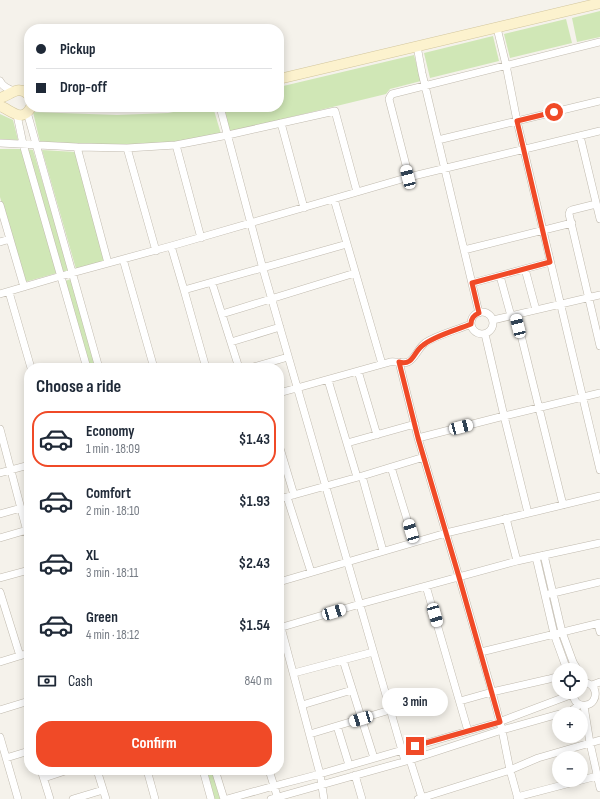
<!DOCTYPE html>
<html lang="en">
<head>
<meta charset="utf-8">
<style>
	body { margin:0; font-family:"Sofia Sans Condensed",sans-serif; background:#f6f6f7; color:#1f2937; height:100vh; display:flex; flex-direction:column; font-size:15px; white-space:nowrap }
	* { box-sizing:border-box; margin:0 }
	p { font-size:13px; color:#747a83 }
	.icon { flex:none; width:22px; height:22px; fill:none; stroke:currentColor; stroke-width:2; stroke-linecap:round; stroke-linejoin:round }
	.map { position:relative; flex:1; overflow:hidden }
	.sheet { position:absolute; left:24px; top:363px; width:260px; height:412px; display:flex; flex-direction:column; background:#fff; border-radius:16px; box-shadow:0 2px 10px #0003 }
	.sheet>* { flex:none }
	.top-card { position:absolute; left:24px; top:24px; width:260px; height:88px; border-radius:16px; box-shadow:0 2px 10px #0003; display:grid; align-content:center; height:88px; padding:0 12px; background:#fff }
	.fabs { position:absolute; left:552px; top:663px; display:grid; gap:8px }
	.fabs a { display:grid; place-items:center; width:36px; height:36px; border-radius:50%; background:#fff; box-shadow:0 2px 10px #0003; font-size:20px }
	.end { position:absolute; width:18px; height:18px; margin:-9px; border:5px solid #f04a27; background:#fff; box-shadow:0 0 0 2px #fff }
	.from { border-radius:50% }
	.bubble { position:absolute; height:28px; border-radius:14px; background:#fff; box-shadow:0 2px 10px #0003; font-size:13px; font-weight:700; line-height:28px; text-align:center }
	.car { position:absolute; width:12px; height:24px; margin:-12px -6px; border-radius:5px; box-shadow:0 0 3px 1px #0007; background:linear-gradient(#fff 24%,#345 0 40%,#fff 0 76%,#345 0 86%,#fff 0) }
	.top-card b { display:flex; align-items:center; gap:14px; height:38px; font-size:15px }
	.top-card b+b { border-top:1px solid #e0e1e3 }
	.top-card i { width:10px; height:10px; background:#1f2937 }
	ul { padding:0; list-style:none }
	li { display:flex; align-items:center; gap:12px; height:56px; margin:0 8px 6px; padding:0 4px; border:2px solid transparent; border-radius:16px }
	li div { flex:1 }
	li b { display:block; font-size:15px }
	li em { font-style:normal; font-weight:700 }
	li.on { border-color:#f04a27 }
	li>.icon { width:36px; height:36px; stroke-width:1.5 }
	h2 { padding:0 12px; font-size:18px; line-height:48px }
	.pay { display:flex; align-items:center; gap:10px; height:44px; padding:0 12px; font-size:15px }
	.pay p { margin-inline-start:auto }
	.cta { display:flex; gap:8px; margin-top:auto; padding:8px 12px }
	.cta a { flex:1; height:46px; border-radius:16px; background:#f04a27; color:#fff; font-size:16px; font-weight:700; line-height:46px; text-align:center }
	.map>svg:first-child { display:block }
	.green { fill:#d0e7b6 }
	.lines { fill:none; stroke-linecap:round; stroke-linejoin:round }
	.minor-casing { stroke:#c0baae; stroke-width:8 }
	.secondary-casing { stroke:#d2c69d; stroke-width:11 }
	.minor { stroke:#fff; stroke-width:7 }
	.secondary { stroke:#fcf2ce; stroke-width:10 }
	.route { stroke:#f04a27; stroke-width:5 }
</style>
</head>
<body>
<div class="map">
<svg width="600" height="799" viewBox="0 0 600 799">
	<rect width="100%" height="100%" fill="#f5f2eb"/>
	<path class="green" d="M600 11V37L577 42 572 18Z
		M566 19 572 43 510 58 504 34Z
		M493 36 499 61 430 78 424 53Z
		M414 55 421 81 390 89 386 94 229 132 223 107H279V87Z
		M199 107H213L221 134 181 142 126 145 40 142 33 112 117 115 168 113Z
		M0 114 13 120 18 140 0 139Z
		M0 149H21L57 273 25 282 0 197Z
		M26 149 33 150 69 270 62 272Z
		M42 150 75 152 106 260 76 269Z
		M71 279 96 368H90L65 281Z
		M206 770H213L221 799H214Z"/>
	<g class="lines">
		<defs>
			<path id="minor" d="M497 28 506 65 517 121 600 470
				M417 46 422 73 479 313
				M0 81C3 87 8 89 14 91
				M220 107 263 269 405 761
				M27 112 99 368
				M17 115 23 144 87 368
				M281 123 304 208
				M580 136 600 219
				M438 140 600 101
				M0 143 77 147 127 148 176 145 228 135 335 111 357 192
				M176 145 201 238
				M77 147 108 263
				M127 148 156 251
				M409 177 389 99 390 97 392 94 600 42
				M334 199 382 364
				M596 204 572 210 570 211 569 214 600 346
				M0 205 24 287
				M0 242 10 239
				M171 246 184 290
				M464 250 572 223
				M123 259 154 368
				M525 269 536 310
				M500 276 511 316
				M212 283 239 368
				M472 283 550 262
				M9 292 31 368
				M0 294 61 276 171 246 409 177 600 131
				M471 323a11 11 0 1 1 22 0a11 11 0 1 1-22 0Z
				M222 314 355 273
				M516 315 563 505
				M493 320 600 295
				M485 334 504 416 528 513
				M231 342 280 327
				M399 362 418 438 459 577 492 692 502 730 510 770 518 799
				M206 368 184 290 347 244
				M250 368 288 357
				M358 371 377 435
				M328 380 357 477
				M279 393 390 362C396 361 403 364 408 362 415 359 418 348 425 343 437 335 457 330 471 324
				M0 429 29 539
				M418 438 504 416 600 393
				M347 443 415 424
				M279 445 294 495
				M391 467 414 542
				M0 473 29 465
				M362 476 383 551
				M287 497 311 572
				M279 499 362 476 424 457
				M0 514 21 508
				M506 518 517 561
				M0 538 27 530
				M544 555 562 632 573 662 578 670
				M536 557 554 634 567 670
				M0 578 29 570
				M279 582 446 533 600 496
				M426 586 468 731
				M0 592 20 656
				M549 594 600 582
				M279 620 320 774 324 799
				M598 624 600 632
				M279 628 360 604 517 561 600 543
				M481 652 600 623
				M343 660 374 758
				M0 662 29 653
				M294 673 373 652
				M592 685 600 682
				M573 692C573 697 574 700 577 703 580 705 583 706 586 705 600 703 598 680 581 683
				M460 701 492 692 549 679 559 676
				M302 705 352 690
				M584 706 590 743 600 788
				M0 710 29 701
				M560 714 571 711 579 705
				M337 726 349 765
				M310 734 390 710
				M0 737 18 799
				M6 758 29 751
				M410 760 422 798
				M41 770 50 799
				M97 770 106 799
				M147 770 155 799
				M203 770 211 799
				M215 770 224 799
				M269 770 278 799
				M355 775 362 799
				M44 778 68 770
				M517 797 597 776
				M73 799 103 790
				M227 799 274 786 320 774 499 722 573 694
				M271 799 410 760 502 730 559 714
				M418 799 510 770 538 758 600 740"/>
			<path id="secondary" d="M279 79 600 3
				M0 98C11 95 18 84 29 95
				M0 106C11 110 22 124 31 107"/>
		</defs>
		<use href="#minor" class="minor-casing"/>
		<use href="#secondary" class="secondary-casing"/>
		<use href="#minor" class="minor"/>
		<use href="#secondary" class="secondary"/>
	</g>
	<g class="lines">
		<path class="route" d="M415 746 500 722 459 577 418 438 399 362C413 366 413 353 422 346 433 336 457 330 471 324 471 318 474 315 479 313L472 283 550 262 517 121 554 112"/>
	</g>
</svg>
<div class="fabs">
<a><svg class="icon" aria-label="locate" viewBox="0 0 24 24"><circle cx="12" cy="12" r="6"/><path d="M12 2v4M12 18v4M2 12h4M18 12h4"/></svg></a>
<a>+</a>
<a>−</a>
</div>
<i class="end from" style="left:554px;top:112px"></i>
<i class="end" style="left:415px;top:746px"></i>
<div class="bubble" style="left:382px;top:688px;width:66px">3 min</div>
<i class="car" style="left:408px;top:177px;rotate:346deg"></i>
<i class="car" style="left:518px;top:326px;rotate:346deg"></i>
<i class="car" style="left:461px;top:427px;rotate:75deg"></i>
<i class="car" style="left:411px;top:531px;rotate:343deg"></i>
<i class="car" style="left:334px;top:612px;rotate:73deg"></i>
<i class="car" style="left:435px;top:615px;rotate:164deg"></i>
<i class="car" style="left:361px;top:719px;rotate:253deg"></i>
<div class="top-card">
<b><i class="from"></i>Pickup</b>
<b><i></i>Drop-off</b>
</div>
<section class="sheet">
<h2>Choose a ride</h2>
<ul>
<li class="on"><svg class="icon" aria-label="car" viewBox="0 0 24 24"><path d="M5 17H2v-5l4-1 3-4h7l3 4 3 1v5h-3M9 17h6M6 11h13"/><circle cx="7" cy="17" r="2"/><circle cx="17" cy="17" r="2"/></svg><div><b>Economy</b><p>1 min · 18:09</p></div><em>$1.43</em></li>
<li><svg class="icon" aria-label="car" viewBox="0 0 24 24"><path d="M5 17H2v-5l4-1 3-4h7l3 4 3 1v5h-3M9 17h6M6 11h13"/><circle cx="7" cy="17" r="2"/><circle cx="17" cy="17" r="2"/></svg><div><b>Comfort</b><p>2 min · 18:10</p></div><em>$1.93</em></li>
<li><svg class="icon" aria-label="car" viewBox="0 0 24 24"><path d="M5 17H2v-5l4-1 3-4h7l3 4 3 1v5h-3M9 17h6M6 11h13"/><circle cx="7" cy="17" r="2"/><circle cx="17" cy="17" r="2"/></svg><div><b>XL</b><p>3 min · 18:11</p></div><em>$2.43</em></li>
<li><svg class="icon" aria-label="car" viewBox="0 0 24 24"><path d="M5 17H2v-5l4-1 3-4h7l3 4 3 1v5h-3M9 17h6M6 11h13"/><circle cx="7" cy="17" r="2"/><circle cx="17" cy="17" r="2"/></svg><div><b>Green</b><p>4 min · 18:12</p></div><em>$1.54</em></li>
</ul>
<div class="pay"><svg class="icon" aria-label="cash" viewBox="0 0 24 24"><path d="M3 7h18v10H3z"/><circle cx="12" cy="12" r="2"/></svg>Cash<p>840 m</p></div>
<div class="cta"><a>Confirm</a></div>
</section>
</div>
</body>
</html>
